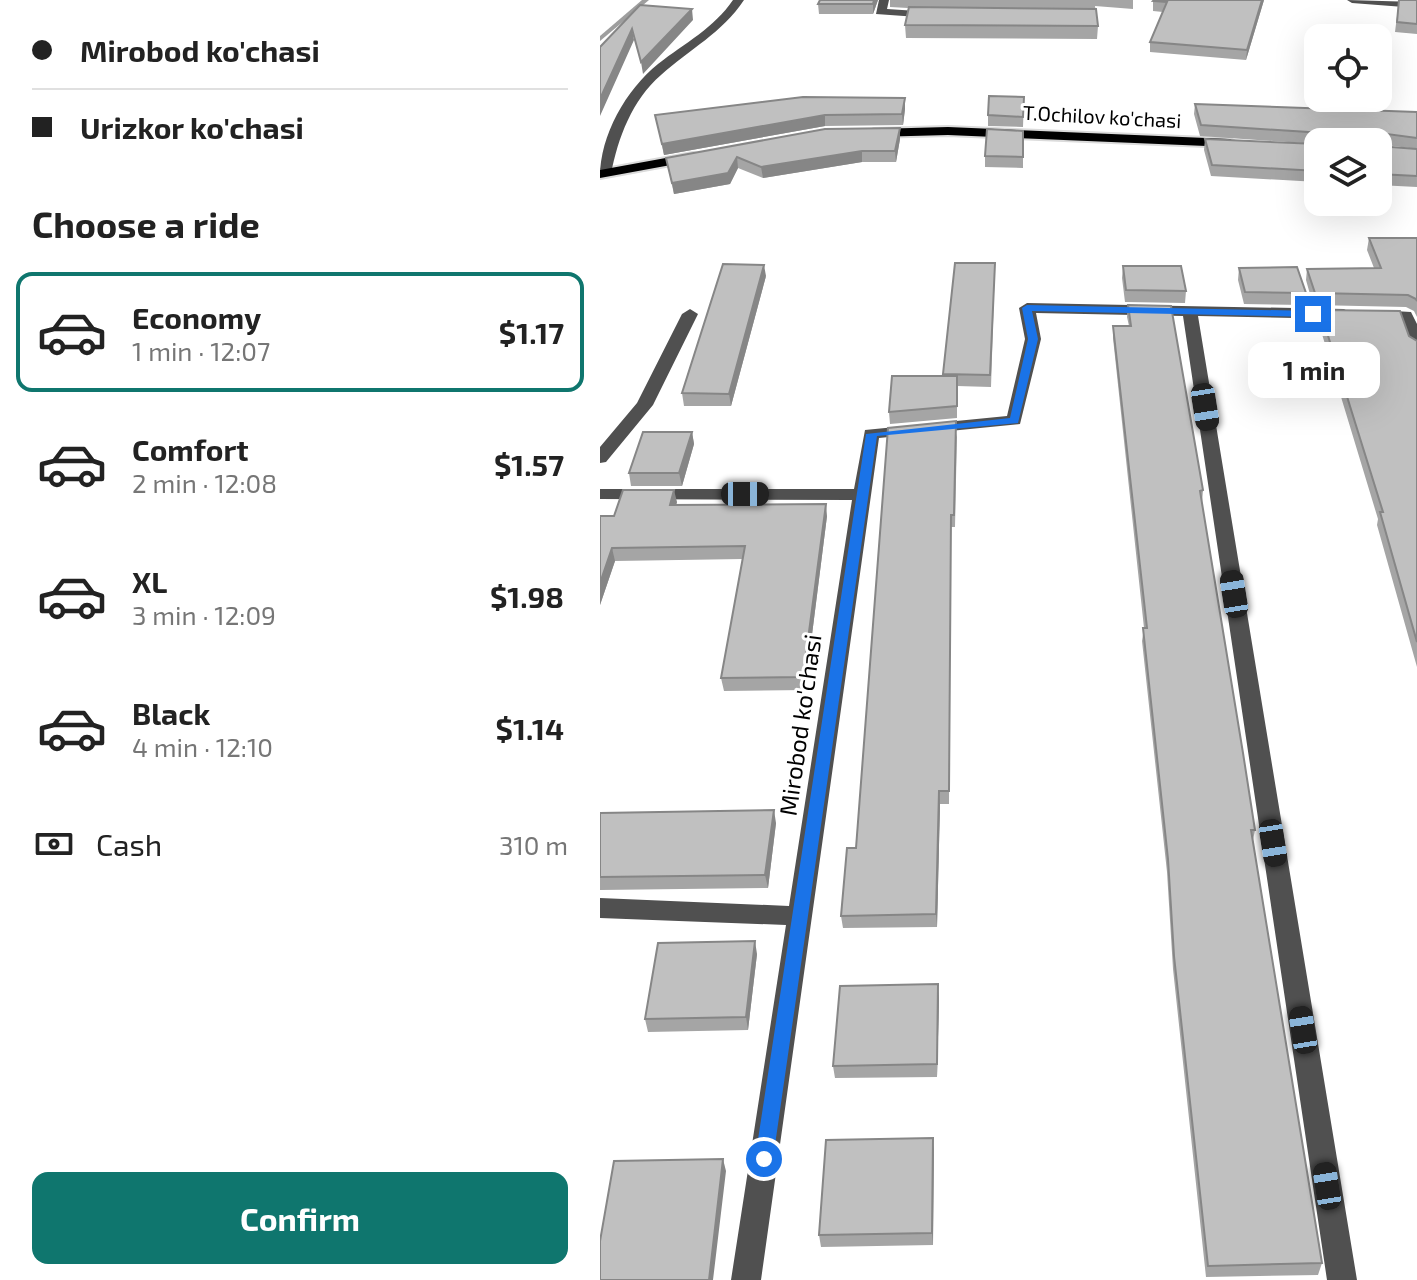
<!DOCTYPE html>
<html lang="en">
<head>
<meta charset="utf-8">
<style>
	body { margin:0; font-family:"Exo 2",sans-serif; background:#f6f6f6; color:#222; height:100vh; display:flex; flex-direction:column; font-size:30px; white-space:nowrap }
	* { box-sizing:border-box; margin:0 }
	p { font-size:26px; color:#767676 }
	.icon { flex:none; width:44px; height:44px; fill:none; stroke:currentColor; stroke-width:2; stroke-linecap:round; stroke-linejoin:round }
	.map { position:relative; flex:1; overflow:hidden }
	.panel { display:flex; flex-direction:column; background:#fff; width:600px }
	.panel>* { flex:none }
	.top-card { display:grid; align-content:center; height:176px; padding:0 32px; background:#fff }
	.tools { position:absolute; left:704px; top:24px; display:grid; gap:16px }
	.tools a { display:grid; place-items:center; width:88px; height:88px; border-radius:16px; background:#fff; box-shadow:0 8px 32px #0002; font-size:40px }
	.end { position:absolute; width:36px; height:36px; margin:-18px; border:10px solid #1a73e8; background:#fff; box-shadow:0 0 0 4px #fff }
	.from { border-radius:50% }
	.bubble { position:absolute; height:56px; border-radius:16px; background:#fff; box-shadow:0 8px 32px #0002; font-size:26px; font-weight:700; line-height:56px; text-align:center }
	.car { position:absolute; width:24px; height:48px; margin:-24px -12px; border-radius:10px; box-shadow:0 0 6px 2px #0007; background:linear-gradient(#222 24%,#8ab4d8 0 40%,#222 0 76%,#8ab4d8 0 86%,#222 0) }
	.top-card b { display:flex; align-items:center; gap:28px; height:76px; font-size:30px }
	.top-card b+b { border-top:2px solid #e0e0e0 }
	.top-card i { width:20px; height:20px; background:#222 }
	ul { padding:0; list-style:none }
	li { display:flex; align-items:center; gap:24px; height:120px; margin:0 16px 12px; padding:0 16px; border:4px solid transparent; border-radius:16px }
	li div { flex:1 }
	li b { display:block; font-size:30px }
	li em { font-style:normal; font-weight:700 }
	li.active { border-color:#0f766e }
	li>.icon { width:72px; height:72px; stroke-width:1.5 }
	h2 { padding:0 32px; font-size:36px; line-height:96px }
	.pay { display:flex; align-items:center; gap:20px; height:88px; padding:0 32px; font-size:30px }
	.pay p { margin-inline-start:auto }
	.primary-button { display:flex; gap:16px; margin-top:auto; padding:16px 32px }
	.primary-button a { flex:1; height:92px; border-radius:16px; background:#0f766e; color:#fff; font-size:32px; font-weight:700; line-height:92px; text-align:center }
	main { display:flex; flex:1; min-height:0 }
	.map>svg:first-child { display:block }
	.lines { fill:none; stroke-linecap:round; stroke-linejoin:round }
	.stream { fill:#9e9e9e; fill-rule:evenodd }
	.major-casing { stroke:#dbdbdb; stroke-width:4 }
	.minor { fill:#505050; fill-rule:evenodd }
	.major { fill:#000; fill-rule:evenodd }
	.wall { fill:#a5a5a5 }
	.shaded-wall { fill:#868686 }
	.building { fill:#c0c0c0; stroke:#868686; stroke-width:2 }
	.route { fill:#1a73e8 }
	.labels { text-anchor:middle; stroke-width:6; stroke-linejoin:round; paint-order:stroke }
	.far-street-label { font-size:20px; fill:#000; stroke:#fff }
	.street-label { font-size:24px; fill:#000; stroke:#fff }
</style>
</head>
<body>
<main>
<section class="panel">
<div class="top-card">
<b><i class="from"></i>Mirobod ko'chasi</b>
<b><i></i>Urizkor ko'chasi</b>
</div>
<h2>Choose a ride</h2>
<ul>
<li class="active"><svg class="icon" aria-label="car" viewBox="0 0 24 24"><path d="M5 17H2v-5l4-1 3-4h7l3 4 3 1v5h-3M9 17h6M6 11h13"/><circle cx="7" cy="17" r="2"/><circle cx="17" cy="17" r="2"/></svg><div><b>Economy</b><p>1 min · 12:07</p></div><em>$1.17</em></li>
<li><svg class="icon" aria-label="car" viewBox="0 0 24 24"><path d="M5 17H2v-5l4-1 3-4h7l3 4 3 1v5h-3M9 17h6M6 11h13"/><circle cx="7" cy="17" r="2"/><circle cx="17" cy="17" r="2"/></svg><div><b>Comfort</b><p>2 min · 12:08</p></div><em>$1.57</em></li>
<li><svg class="icon" aria-label="car" viewBox="0 0 24 24"><path d="M5 17H2v-5l4-1 3-4h7l3 4 3 1v5h-3M9 17h6M6 11h13"/><circle cx="7" cy="17" r="2"/><circle cx="17" cy="17" r="2"/></svg><div><b>XL</b><p>3 min · 12:09</p></div><em>$1.98</em></li>
<li><svg class="icon" aria-label="car" viewBox="0 0 24 24"><path d="M5 17H2v-5l4-1 3-4h7l3 4 3 1v5h-3M9 17h6M6 11h13"/><circle cx="7" cy="17" r="2"/><circle cx="17" cy="17" r="2"/></svg><div><b>Black</b><p>4 min · 12:10</p></div><em>$1.14</em></li>
</ul>
<div class="pay"><svg class="icon" aria-label="cash" viewBox="0 0 24 24"><path d="M3 7h18v10H3z"/><circle cx="12" cy="12" r="2"/></svg>Cash<p>310 m</p></div>
<div class="primary-button"><a>Confirm</a></div>
</section>
<div class="map">
<svg width="817" height="1280" viewBox="0 0 817 1280">
	<rect width="100%" height="100%" fill="#fff"/>
	<g class="lines">
		<path class="stream" d="M42 0H49L0 41V36Z"/>
		<defs>
			<path id="major" d="M348 127 630 139 637 143 630 147 348 135 274 137 268 133 274 129Z
				M93 153 98 154V160L0 178V170Z"/>
		</defs>
		<use href="#major" class="major-casing"/>
		<path class="minor" d="M133 0H144C122 33 90 49 61 75 32 100 18 138 11 174L0 177C0 135 26 90 58 64 85 43 114 28 133 0Z
			M279 0H289L287 9 332 12 338 15 332 18 276 14Z
			M747 0 817 2V8L752 3Z
			M427 303 744 309 752 314 744 319 598 316 757 1280H727L583 316 436 313 441 339 420 424 279 438 161 1280H131L186 925 0 918V898L189 906 252 500 0 499V489H254L265 430 407 416 425 339 419 308Z
			M90 309 98 314 53 405 6 462 0 463V447L37 403 82 314Z
			M776 310 811 312 817 324V352L809 347 800 320 771 318V312Z"/>
		<use href="#major" class="major"/>
	</g>
	<path class="wall" d="M278 0 273 14H219L218 4Z
		M290 0H533V9L495 6 498 26 497 39 306 38 305 25 308 8 290 7Z
		M664 0 646 60 550 52V42L563 12 553 11V1Z
		M799 0H817V34L795 32Z
		M424 97 423 127 388 126V115Z
		M595 104 817 112V149L778 144V142H718V144L600 136 594 114Z
		M305 109 303 125 225 126 64 155 55 115Z
		M300 128V139L296 162H262L163 178 138 168 130 184 74 194 66 158Z
		M423 131V168L385 167V156Z
		M605 139 718 144V182L611 176 604 150Z
		M778 146 817 149V187L778 185Z
		M769 238H817V317L814 311 806 307 713 305 706 280 707 269 774 268 767 250Z
		M355 263H395L391 387 357 386V418L290 424 289 412 344 376Z
		M523 266 586 291 585 303 525 302 522 278Z
		M639 268 706 293 704 305 644 304 638 280Z
		M166 276 131 406H84L82 393Z
		M528 305 603 490 602 503 655 830 653 840 722 1263 718 1275 606 1277 573 969 567 872 542 641 544 628 513 338V326H529L527 317Z
		M720 310 809 336 817 341V667L777 525 778 519 718 321Z
		M92 432 94 444 82 486H31L29 473Z
		M357 433 355 527H351L349 804H340L337 927 243 928 241 916 256 848Z
		M77 502 76 505 227 516 205 690 124 691 121 678 143 559 15 561 0 605V516H14Z
		M0 813 176 823 168 888 0 890Z
		M157 954 148 1030 48 1032 45 1019Z
		M339 997 337 1077 235 1078 233 1066Z
		M333 1138V1245L221 1247 219 1235Z"/>
	<path class="shaded-wall" d="M274 0H278L273 14V4Z
		M662 0H664L646 60 647 50Z
		M92 9 93 20 43 74 41 62Z
		M32 29 34 40 0 116V99Z
		M305 98V109L303 125 302 114Z
		M225 115V126L64 155 62 144Z
		M300 128V139L296 162 295 151Z
		M262 151V162L163 178 161 167Z
		M137 157 138 168 130 184 74 194 72 183Z
		M164 265 166 276 131 406 129 394Z
		M92 432 94 444 82 486 79 473Z
		M74 490 77 502 72 518 70 505Z
		M226 504 227 516 205 690 203 677Z
		M12 548 15 561 0 605V583Z
		M339 791 340 804 337 927 336 914Z
		M174 810 176 823 168 888 165 875Z
		M155 941 157 954 148 1030 146 1017Z
		M338 984 339 997 337 1077V1064Z
		M333 1138 334 1150 333 1245 332 1233Z
		M123 1159 126 1171 113 1280H109Z"/>
	<path class="building" d="M220 0H274L273 4H218Z
		M554 0H662L647 50 550 42 567 2 553 1Z
		M799 0H817V24L797 22Z
		M40 5 92 9 41 62 32 29 0 99V47Z
		M309 7 496 9 498 26 305 25Z
		M389 96 424 97 423 117 388 115Z
		M203 97 305 98 302 114 225 115 62 144 55 115Z
		M595 104 817 112V138L780 133 778 145V142H720L723 133 601 125Z
		M300 128 295 151H262L161 167 137 157 128 173 72 183 66 158 225 129Z
		M387 129 423 131V157L385 156Z
		M605 139 718 144V171L612 165Z
		M778 146 817 149V176L778 174Z
		M769 238H817V301L816 299 808 295 715 293 707 269 781 268Z
		M355 263H395L390 375 343 374Z
		M123 264 164 265 129 394 82 393Z
		M523 266H581L586 291 526 290Z
		M697 267 706 293 645 292 639 268Z
		M528 305 571 306 603 490 600 491 643 753 655 830H651L722 1263 608 1266 574 956 568 859 543 628H547L513 326H531Z
		M720 310 800 311 809 336 817 341V642L780 512H783Z
		M292 376H357V406L289 412Z
		M356 421 354 515H351L349 791H339L336 914 241 916 247 848H256L288 428Z
		M43 432H92L79 473H29Z
		M23 490H74L70 505 226 504 203 677 121 678 145 546 12 548 0 583V516H14Z
		M174 810 165 875 0 877V813Z
		M155 941 146 1017 45 1019 58 943Z
		M338 984 337 1064 233 1066 240 986Z
		M333 1138 332 1233 219 1235 226 1140Z
		M123 1159 109 1280H0V1241L14 1161Z"/>
	<path class="route" d="M427 305 713 311 718 314 713 317 432 311 438 339 418 423 277 436 173 1159 164 1167 155 1159 266 434 410 418 428 339 422 308Z"/>
	<g class="labels">
		<g class="far-street-label">
			<text transform="translate(502 117) rotate(3)" y="7">T.Ochilov ko'chasi</text>
		</g>
		<g class="street-label">
			<text transform="translate(201 725) rotate(-82)" y="8">Mirobod ko'chasi</text>
		</g>
	</g>
</svg>
<div class="tools">
<a><svg class="icon" aria-label="locate" viewBox="0 0 24 24"><circle cx="12" cy="12" r="6"/><path d="M12 2v4M12 18v4M2 12h4M18 12h4"/></svg></a>
<a><svg class="icon" aria-label="layers" viewBox="0 0 24 24"><path d="M12 4l9 5-9 5-9-5zM3 14l9 5 9-5"/></svg></a>
</div>
<i class="end from" style="left:164px;top:1159px"></i>
<i class="end" style="left:713px;top:314px"></i>
<div class="bubble" style="left:648px;top:342px;width:132px">1 min</div>
<i class="car" style="left:605px;top:407px;rotate:171deg"></i>
<i class="car" style="left:145px;top:494px;rotate:90deg"></i>
<i class="car" style="left:634px;top:594px;rotate:351deg"></i>
<i class="car" style="left:673px;top:843px;rotate:171deg"></i>
<i class="car" style="left:703px;top:1030px;rotate:351deg"></i>
<i class="car" style="left:727px;top:1186px;rotate:351deg"></i>
</div>
</main>
</body>
</html>
